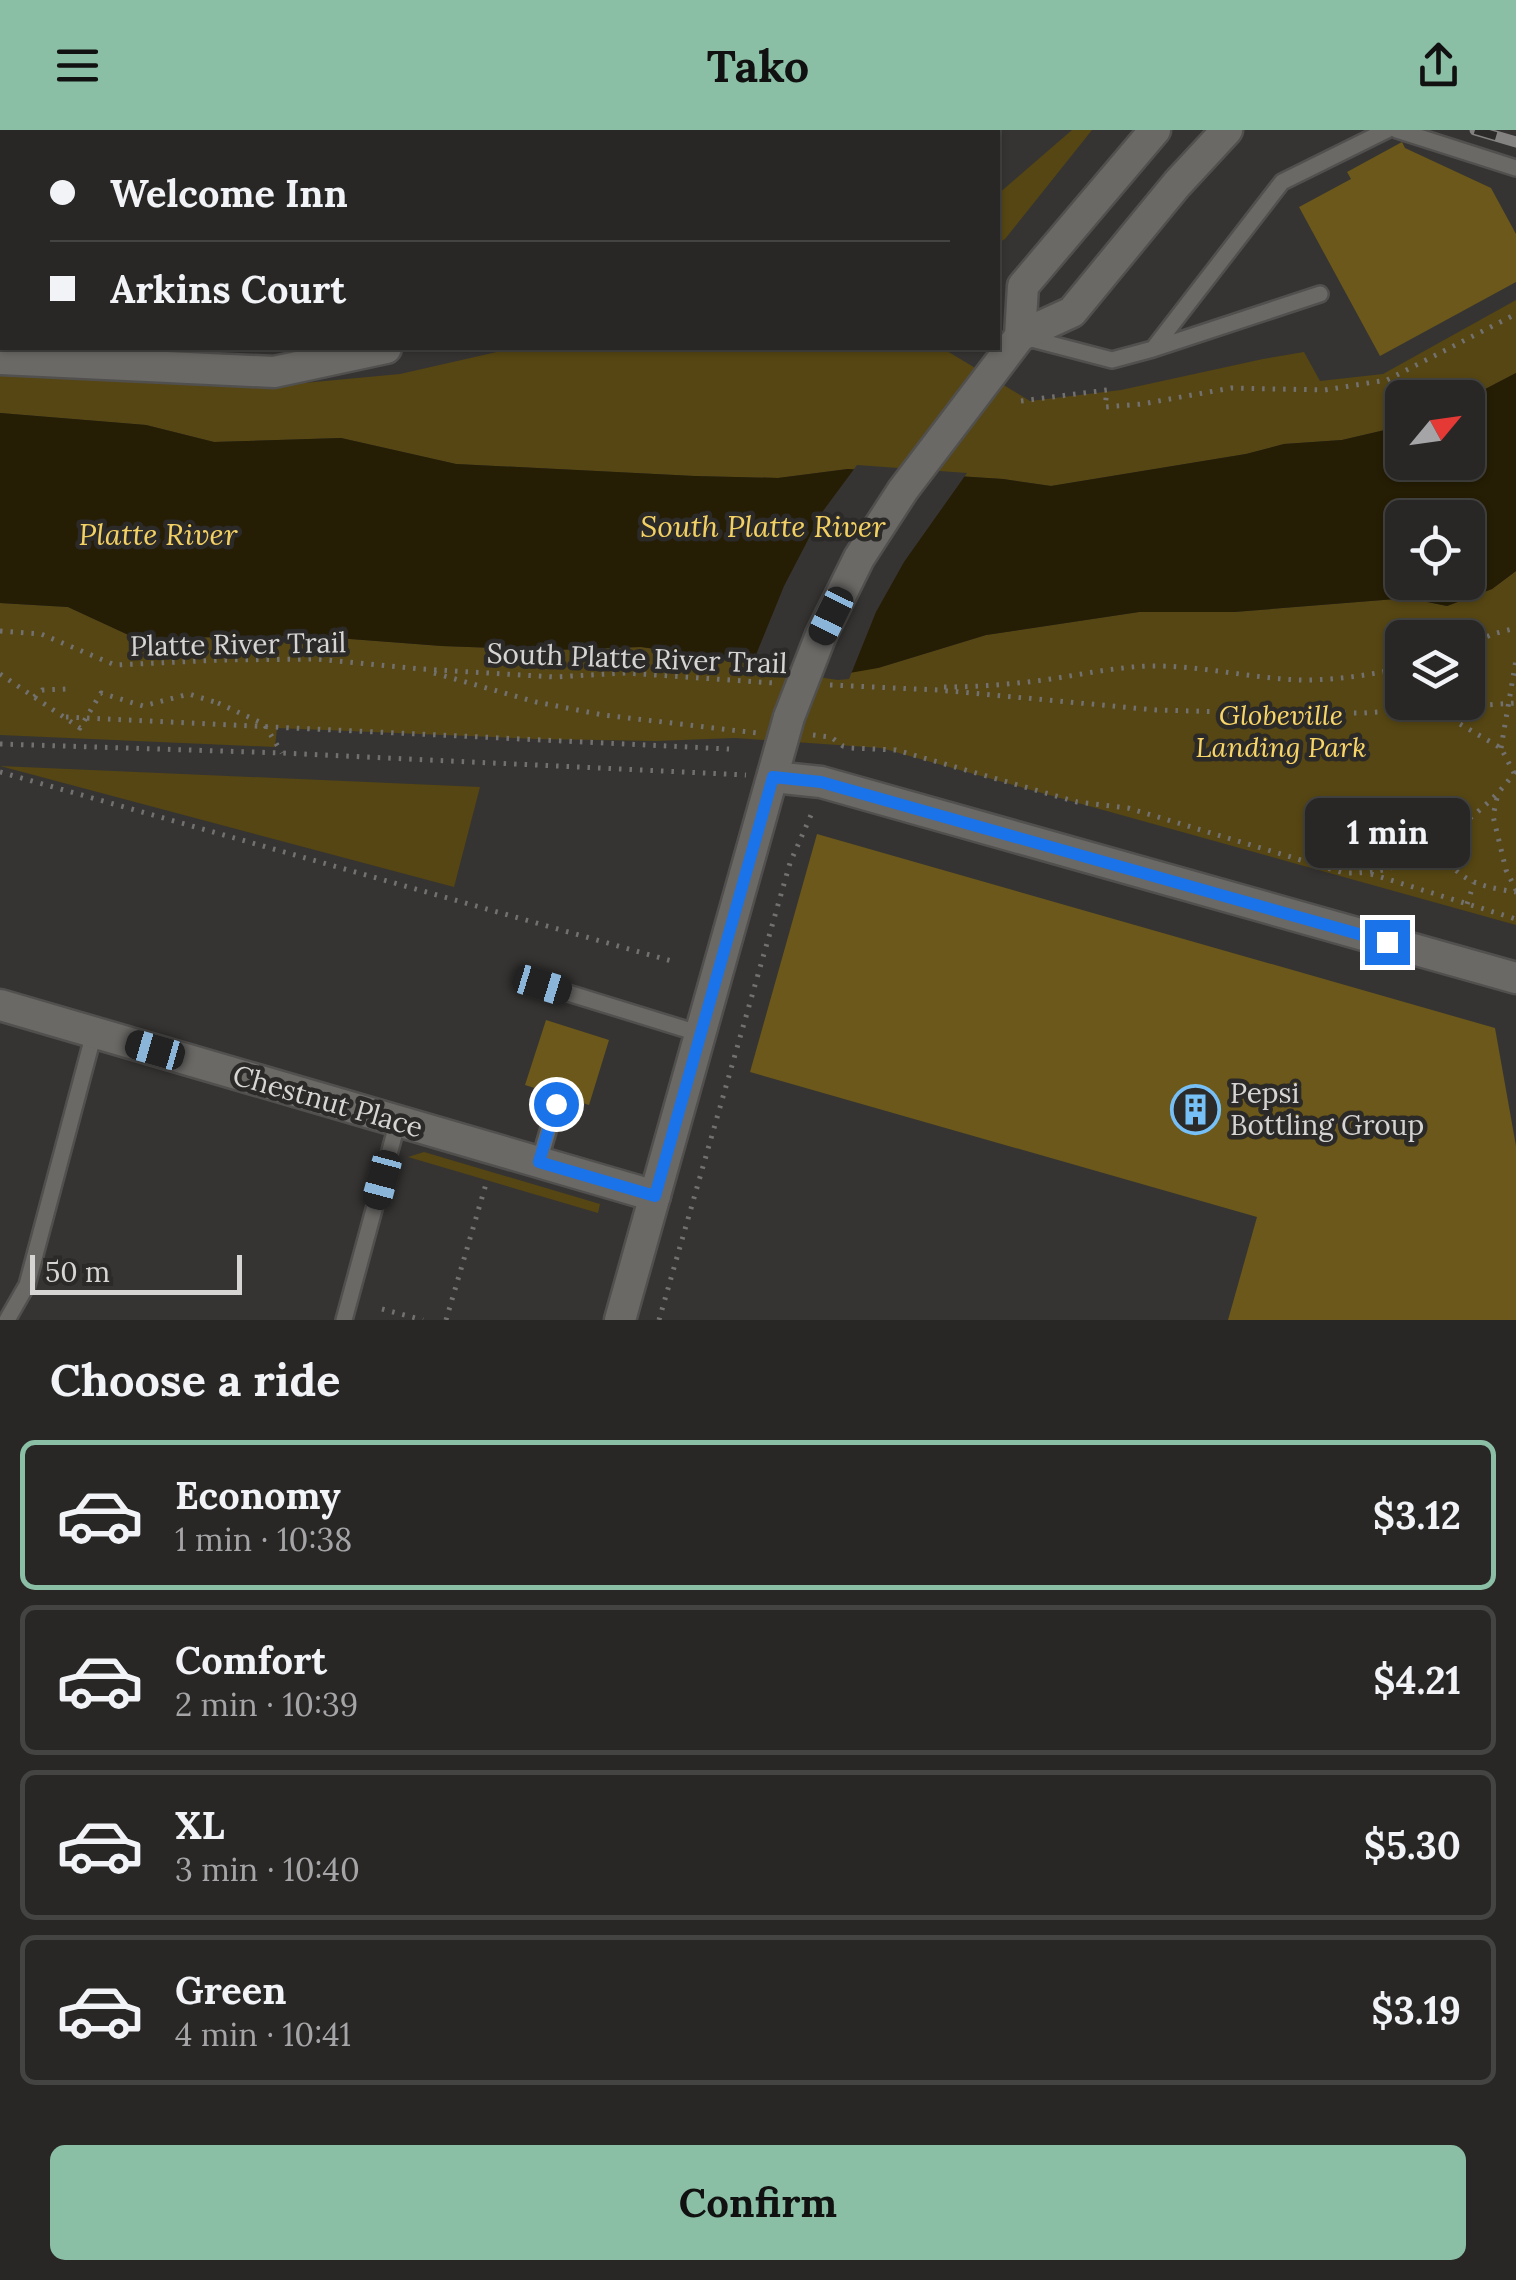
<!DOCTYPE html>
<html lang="en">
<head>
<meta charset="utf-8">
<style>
	body { margin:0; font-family:Lora,serif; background:#302f2e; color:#f1f3f6; height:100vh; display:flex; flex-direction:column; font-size:38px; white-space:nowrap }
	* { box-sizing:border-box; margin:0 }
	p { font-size:32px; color:#a5a5a7 }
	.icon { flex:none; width:55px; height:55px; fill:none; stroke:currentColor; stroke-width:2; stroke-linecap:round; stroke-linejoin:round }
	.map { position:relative; height:1190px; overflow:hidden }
	.sheet { display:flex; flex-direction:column; background:#282726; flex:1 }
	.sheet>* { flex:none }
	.top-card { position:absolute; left:0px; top:0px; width:1000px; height:220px; box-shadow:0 2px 8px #0004,0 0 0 2px #444443; display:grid; align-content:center; height:220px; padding:0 50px; background:#282726 }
	.needle { width:65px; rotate:61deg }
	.buttons { position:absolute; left:1385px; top:250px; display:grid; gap:20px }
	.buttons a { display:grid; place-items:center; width:100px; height:100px; border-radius:15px; background:#282726; box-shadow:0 2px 8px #0004,0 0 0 2px #444443; font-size:50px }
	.scale { position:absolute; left:30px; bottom:25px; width:212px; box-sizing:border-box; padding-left:10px; border:5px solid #d6d5d3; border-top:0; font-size:28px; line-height:35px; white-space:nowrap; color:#d6d5d3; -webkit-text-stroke:8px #2b2a28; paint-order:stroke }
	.end { position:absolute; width:45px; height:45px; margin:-22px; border:12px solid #1a73e8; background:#fff; box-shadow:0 0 0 5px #fff }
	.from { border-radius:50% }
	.bubble { position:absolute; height:70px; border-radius:15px; background:#282726; box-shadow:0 2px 8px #0004,0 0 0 2px #444443; font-size:32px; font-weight:800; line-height:70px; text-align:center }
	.car { position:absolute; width:30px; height:60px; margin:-30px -15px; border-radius:12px; box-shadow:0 0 8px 2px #0007; background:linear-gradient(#222 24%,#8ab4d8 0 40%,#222 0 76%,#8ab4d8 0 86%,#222 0) }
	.top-card b { display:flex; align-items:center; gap:35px; height:95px; font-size:38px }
	.top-card b+b { border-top:2px solid #444443 }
	.top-card i { width:25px; height:25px; background:#f1f3f6 }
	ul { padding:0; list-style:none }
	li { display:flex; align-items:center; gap:30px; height:150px; margin:0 20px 15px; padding:0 30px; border:5px solid #444443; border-radius:15px }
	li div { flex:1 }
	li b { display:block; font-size:38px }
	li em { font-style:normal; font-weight:800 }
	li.current { border-color:#8abfa5 }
	li>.icon { width:90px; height:90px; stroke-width:1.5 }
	h2 { padding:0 50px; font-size:45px; line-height:120px }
	.primary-button { display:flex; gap:20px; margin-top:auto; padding:20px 50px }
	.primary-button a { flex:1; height:115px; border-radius:15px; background:#8abfa5; color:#111; font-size:40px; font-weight:800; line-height:115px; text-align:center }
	header { display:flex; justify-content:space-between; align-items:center; height:130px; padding:0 50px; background:#8abfa5; color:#111; font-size:45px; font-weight:800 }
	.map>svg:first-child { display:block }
	.green { fill:#564613; fill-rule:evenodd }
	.water { fill:#251d04; fill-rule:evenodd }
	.pier { fill:#353432 }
	.building { fill:#6b581a }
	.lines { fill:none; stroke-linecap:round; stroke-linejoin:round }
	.service-casing { stroke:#51504e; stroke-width:20 }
	.minor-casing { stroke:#51504e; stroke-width:35 }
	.tertiary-casing { stroke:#51504e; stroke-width:35 }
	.secondary-casing { stroke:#51504e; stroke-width:35 }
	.path { stroke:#72716f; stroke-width:5; stroke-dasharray:2.5 8; stroke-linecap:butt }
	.service { stroke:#6a6966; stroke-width:15 }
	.minor { stroke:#6a6966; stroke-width:30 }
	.tertiary { stroke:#6a6966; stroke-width:30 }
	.secondary { stroke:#6a6966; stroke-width:30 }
	.rail-casing { stroke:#838280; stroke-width:11 }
	.rail { stroke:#2b2a28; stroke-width:8; stroke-dasharray:22; stroke-linecap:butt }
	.secondary-bridge-casing { stroke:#51504e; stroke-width:35; stroke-linecap:butt }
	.path-bridge { stroke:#72716f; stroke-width:5; stroke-dasharray:2.5 8; stroke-linecap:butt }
	.secondary-bridge { stroke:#6a6966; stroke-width:30 }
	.route { stroke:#1a73e8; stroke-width:12 }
	.labels { text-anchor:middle; stroke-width:9; stroke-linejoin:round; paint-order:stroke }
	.street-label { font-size:28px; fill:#d6d5d3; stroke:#2b2a28 }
	.park-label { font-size:28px; font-style:italic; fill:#f8d568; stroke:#2b2a28 }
	.poi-label { font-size:28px; fill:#d6d5d3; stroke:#2b2a28; text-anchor:start }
	.water-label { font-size:30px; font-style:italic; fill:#f2d063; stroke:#2b2a28 }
</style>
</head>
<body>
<header><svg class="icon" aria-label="menu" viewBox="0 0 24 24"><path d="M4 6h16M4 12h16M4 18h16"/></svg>Tako<svg class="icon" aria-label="share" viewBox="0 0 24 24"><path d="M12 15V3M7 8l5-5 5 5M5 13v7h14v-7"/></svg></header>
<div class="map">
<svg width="1516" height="1190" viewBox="0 0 1516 1190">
	<rect width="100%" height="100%" fill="#353432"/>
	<path class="green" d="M1072 0H1092L1005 109 998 113V64Z
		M1516 170V243L1468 268H1402V296L1342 310 1284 314 1246 324 1051 356 1003 349 848 339 778 348 694 346 456 334 341 308 214 312 146 295 0 283V243L261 257 400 244 514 218H942L1030 271 1121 260 1263 229 1304 222 1320 251 1383 244Z
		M1516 441V795L881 618 735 608 656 611 537 609 277 598 275 617 0 605V473L68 477 135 508 311 506 442 516 553 520 641 517 702 525 878 538 986 505 1139 482H1234L1408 468 1447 476 1492 459ZM1402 508H1468V572H1402Z
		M0 636 480 657 454 757Z
		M424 1022 600 1074 598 1083 408 1027Z"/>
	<path class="water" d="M1516 243V441L1492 459 1447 476 1408 468 1234 482H1139L986 505 878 538 838 545 641 517 553 520 442 516 311 506 135 508 68 477 0 473V283L146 295 214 312 341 308 456 334 694 346 778 348 848 339 1003 349 1051 356 1246 324 1284 314 1342 310 1402 296V332H1468V268ZM1402 388H1468V452H1402Z"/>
	<path class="pier" d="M857 335 967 343 904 432 876 482 849 549 838 550 751 537 784 456 823 381Z"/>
	<path class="building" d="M1402 12 1405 18 1491 58 1516 104V152L1380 226 1299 77 1351 49 1347 42Z
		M817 704 1495 898 1516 1016V1190H1228L1257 1087 750 942Z
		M546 890 609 910 589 975 525 955Z"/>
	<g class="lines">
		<defs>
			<path id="service" d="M69 0 70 2
				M106 0 115 2
				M378 0 387 2
				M1397 0 1516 38
				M518 2 519 0
				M626 2 627 0
				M892 2 894 0
				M1024 207 1112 230 1153 219 1282 52 1387 0
				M1153 219 1320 164
				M542 855 701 904
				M539 1032 556 974
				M7 1190 27 1155 94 903
				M344 1190 398 991"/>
			<path id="minor" d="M0 875 655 1066"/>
			<path id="tertiary" d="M0 229 274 242 386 218
				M773 647 821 652 1516 848"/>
			<path id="secondary" d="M1020 206 1023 156 1155 0
				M821 505 859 428 903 360 1020 206 1072 182 1177 54 1227 0
				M620 1190 789 587"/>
		</defs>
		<use href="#service" class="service-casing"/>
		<use href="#minor" class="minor-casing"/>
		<use href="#tertiary" class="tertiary-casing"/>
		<use href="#secondary" class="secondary-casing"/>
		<path class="path" d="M449 0 457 2
			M1021 271 1107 260 1105 277 1142 274 1231 258 1325 260 1387 250 1516 184
			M0 501 41 504 115 535 221 530 317 529 422 539 554 547 626 543 774 553
			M1468 515 1493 504 1516 498
			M434 543 536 572 603 585 757 603
			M830 555 938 560 1156 580 1266 583H1364L1516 573
			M944 557C980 557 1015 554 1051 549 1084 544 1116 537 1150 536 1202 535 1252 549 1303 550 1337 550 1370 545 1402 538
			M34 567 42 560 68 559
			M218 573 264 594 282 623
			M66 587 729 619
			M813 605 831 607 843 616 851 618 896 620 1077 672 1128 678 1344 743C1400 744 1423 727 1464 693 1484 677 1500 663 1514 643L1501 618 1434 579
			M0 614 282 623 746 645
			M1501 618 1516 530
			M0 642 675 832
			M1497 668 1493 686 1506 740 1516 760
			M1434 718C1464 751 1471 755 1516 762
			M1371 744 1516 789
			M1467 774 1474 753
			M382 1179 423 1190
			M446 1190 486 1054
			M659 1190 790 733 811 685"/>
		<use href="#service" class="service"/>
		<use href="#minor" class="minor"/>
		<use href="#tertiary" class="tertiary"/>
		<use href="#secondary" class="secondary"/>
		<defs>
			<path id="rail" d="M1475 0 1516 12"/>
		</defs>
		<use href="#rail" class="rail-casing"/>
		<use href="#rail" class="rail"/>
		<defs>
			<path id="secondary-bridge" d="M789 587 821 505"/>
		</defs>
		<use href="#secondary-bridge" class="secondary-bridge-casing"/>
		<path class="path-bridge" d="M0 544 80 598 101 563 143 576 189 564 218 573"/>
		<use href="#secondary-bridge" class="secondary-bridge"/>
	</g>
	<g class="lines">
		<path class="route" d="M556 974 539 1032 655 1066 773 647 821 652 1387 812"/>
	</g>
	<defs>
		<symbol id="building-ring" viewBox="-11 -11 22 22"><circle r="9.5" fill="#2b2a28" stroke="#76c0f7" stroke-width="1.5"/><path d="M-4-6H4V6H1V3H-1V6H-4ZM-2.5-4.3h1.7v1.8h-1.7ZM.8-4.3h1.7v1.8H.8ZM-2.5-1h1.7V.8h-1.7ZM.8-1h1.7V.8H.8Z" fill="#76c0f7"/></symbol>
	</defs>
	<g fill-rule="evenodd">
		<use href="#building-ring" x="1168" y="952" width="55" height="55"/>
	</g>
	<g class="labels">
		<g class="street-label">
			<text transform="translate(238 514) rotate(-1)" y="10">Platte River Trail</text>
			<text transform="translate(637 528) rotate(2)" y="10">South Platte River Trail</text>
			<text transform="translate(328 971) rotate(16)" y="10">Chestnut Place</text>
		</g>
		<g class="park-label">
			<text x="1281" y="595">Globeville<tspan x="1281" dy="32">Landing Park</tspan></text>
		</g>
		<g class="poi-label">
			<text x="1230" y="973">Pepsi<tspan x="1230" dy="32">Bottling Group</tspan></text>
		</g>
		<g class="water-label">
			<text x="763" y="407">South Platte River</text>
			<text x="158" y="415">Platte River</text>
		</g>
	</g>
</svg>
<div class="buttons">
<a><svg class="needle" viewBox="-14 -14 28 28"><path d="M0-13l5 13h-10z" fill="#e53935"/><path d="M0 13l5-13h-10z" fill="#a5a5a7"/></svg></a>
<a><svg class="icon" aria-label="locate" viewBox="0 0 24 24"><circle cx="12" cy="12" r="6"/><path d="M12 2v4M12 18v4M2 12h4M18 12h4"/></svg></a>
<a><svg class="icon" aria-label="layers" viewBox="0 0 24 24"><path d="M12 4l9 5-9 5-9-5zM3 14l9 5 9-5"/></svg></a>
</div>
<div class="scale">50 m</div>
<i class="end from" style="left:556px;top:974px"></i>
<i class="end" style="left:1387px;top:812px"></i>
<div class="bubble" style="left:1305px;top:668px;width:165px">1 min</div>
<i class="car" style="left:831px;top:486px;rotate:206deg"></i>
<i class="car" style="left:542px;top:855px;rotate:107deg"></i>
<i class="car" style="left:155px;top:920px;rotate:286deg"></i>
<i class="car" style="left:382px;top:1050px;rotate:195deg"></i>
<div class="top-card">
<b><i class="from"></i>Welcome Inn</b>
<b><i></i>Arkins Court</b>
</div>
</div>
<section class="sheet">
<h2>Choose a ride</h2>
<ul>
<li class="current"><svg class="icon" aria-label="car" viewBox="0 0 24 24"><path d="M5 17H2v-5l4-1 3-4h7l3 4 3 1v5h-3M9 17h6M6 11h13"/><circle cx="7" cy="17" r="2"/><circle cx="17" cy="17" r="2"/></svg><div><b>Economy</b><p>1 min · 10:38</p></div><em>$3.12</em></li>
<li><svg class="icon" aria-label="car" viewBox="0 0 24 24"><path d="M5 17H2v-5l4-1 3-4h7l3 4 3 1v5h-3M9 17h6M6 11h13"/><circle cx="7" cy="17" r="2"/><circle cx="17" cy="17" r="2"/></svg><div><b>Comfort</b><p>2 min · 10:39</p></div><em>$4.21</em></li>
<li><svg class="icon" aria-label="car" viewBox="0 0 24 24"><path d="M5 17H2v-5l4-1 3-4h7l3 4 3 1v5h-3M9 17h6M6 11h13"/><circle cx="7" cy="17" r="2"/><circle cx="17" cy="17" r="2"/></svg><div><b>XL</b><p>3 min · 10:40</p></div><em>$5.30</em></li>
<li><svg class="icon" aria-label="car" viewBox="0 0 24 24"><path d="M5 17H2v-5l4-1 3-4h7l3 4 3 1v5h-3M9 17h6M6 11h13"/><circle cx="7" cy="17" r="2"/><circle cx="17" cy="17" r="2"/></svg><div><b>Green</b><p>4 min · 10:41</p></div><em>$3.19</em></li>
</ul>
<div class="primary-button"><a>Confirm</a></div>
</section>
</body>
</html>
